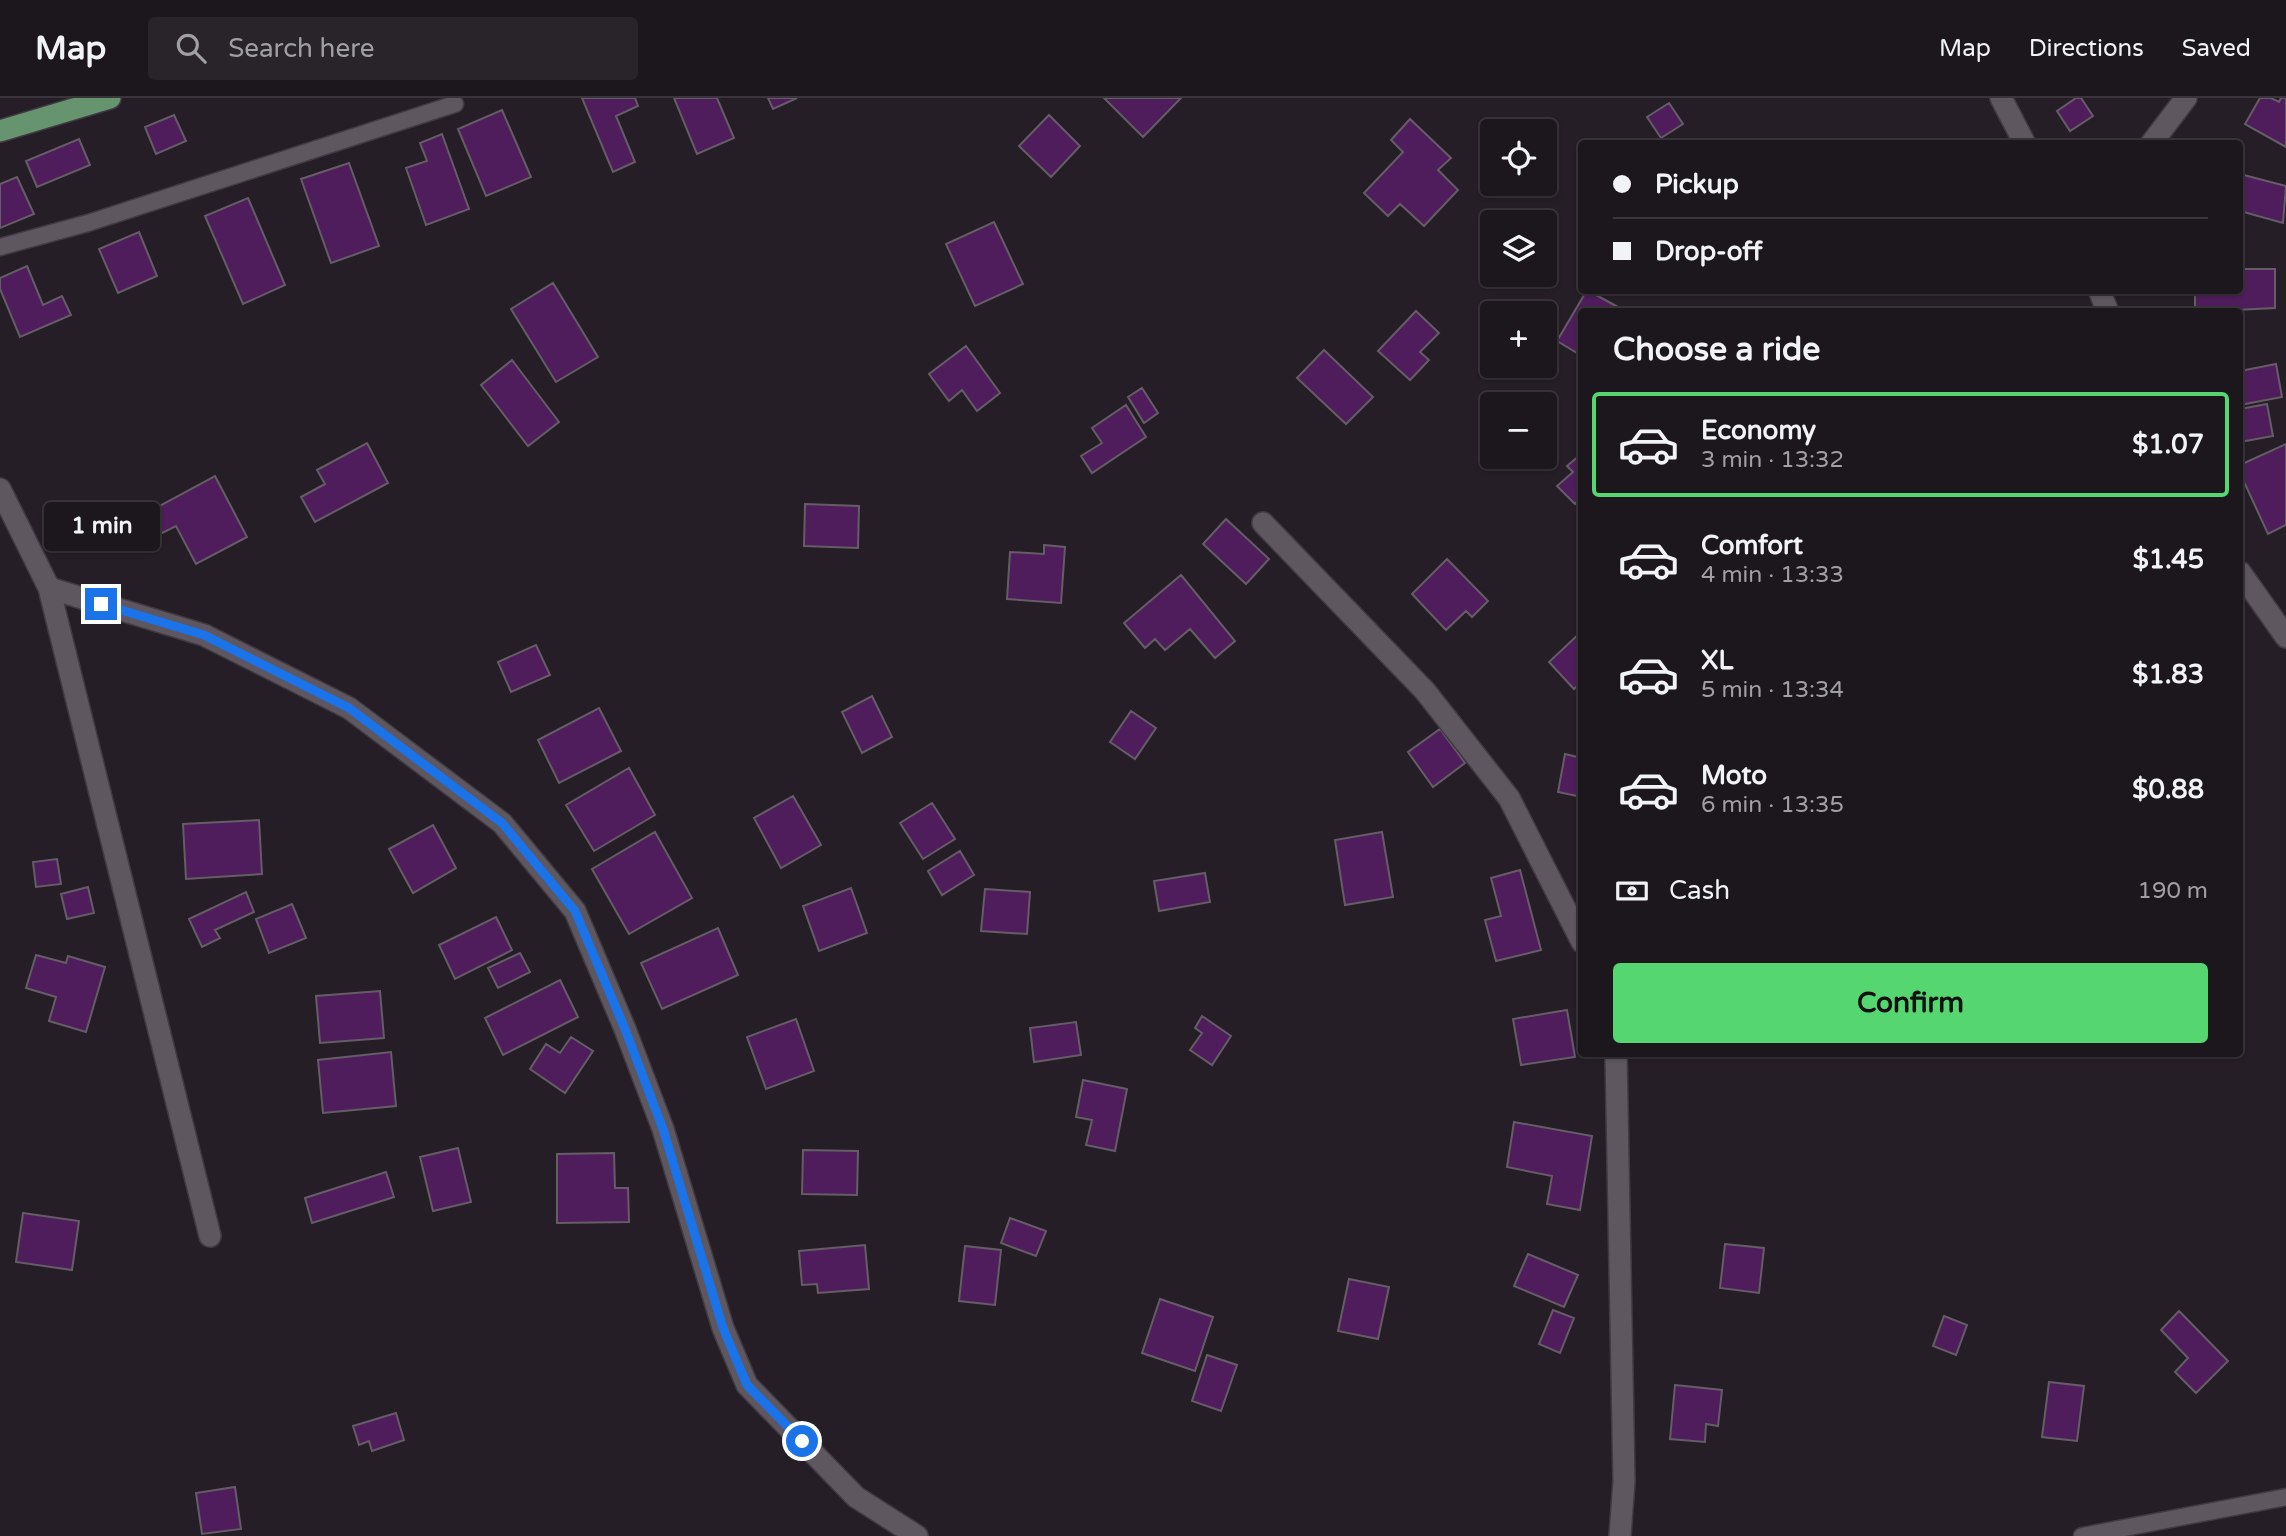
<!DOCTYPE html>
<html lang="en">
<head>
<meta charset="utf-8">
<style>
	body { margin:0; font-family:"Varela Round",sans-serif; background:#29232a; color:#f1f3f6; height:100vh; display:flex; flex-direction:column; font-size:26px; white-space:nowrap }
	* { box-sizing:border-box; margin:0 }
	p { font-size:23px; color:#a09fa4 }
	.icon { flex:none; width:38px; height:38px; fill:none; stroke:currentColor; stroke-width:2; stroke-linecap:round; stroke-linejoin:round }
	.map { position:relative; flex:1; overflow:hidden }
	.drawer { position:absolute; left:1578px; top:210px; width:665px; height:749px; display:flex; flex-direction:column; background:#1c161d; border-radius:7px; box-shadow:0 2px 5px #0004,0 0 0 2px #3a353b }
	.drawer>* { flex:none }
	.guide { position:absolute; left:1578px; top:42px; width:665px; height:154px; border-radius:7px; box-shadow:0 2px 5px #0004,0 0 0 2px #3a353b; display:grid; align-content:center; height:154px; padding:0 35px; background:#1c161d }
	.controls { position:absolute; left:1480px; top:21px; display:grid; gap:14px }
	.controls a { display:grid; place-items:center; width:77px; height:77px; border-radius:7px; background:#1c161d; box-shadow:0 2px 5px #0004,0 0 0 2px #3a353b; font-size:35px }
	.end { position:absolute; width:32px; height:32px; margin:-16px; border:9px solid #1a73e8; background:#fff; box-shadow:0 0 0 4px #fff }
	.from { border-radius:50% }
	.bubble { position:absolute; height:49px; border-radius:7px; background:#1c161d; box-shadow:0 2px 5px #0004,0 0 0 2px #3a353b; font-size:23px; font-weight:700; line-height:49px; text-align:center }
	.guide b { display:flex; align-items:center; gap:24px; height:66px; font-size:26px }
	.guide b+b { border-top:2px solid #3a353b }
	.guide i { width:18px; height:18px; background:#f1f3f6 }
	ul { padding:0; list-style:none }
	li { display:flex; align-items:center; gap:21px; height:105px; margin:0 14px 10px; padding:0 21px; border:4px solid transparent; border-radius:7px }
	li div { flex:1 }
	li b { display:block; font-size:26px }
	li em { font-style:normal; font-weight:700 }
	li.active { border-color:#56d671 }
	li>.icon { width:63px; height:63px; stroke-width:1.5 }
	h2 { padding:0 35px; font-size:32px; line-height:84px }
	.pay { display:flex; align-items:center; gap:18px; height:77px; padding:0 35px; font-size:26px }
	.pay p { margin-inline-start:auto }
	.action { display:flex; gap:14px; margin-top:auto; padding:14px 35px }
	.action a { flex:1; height:80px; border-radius:7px; background:#56d671; color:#111; font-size:28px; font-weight:700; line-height:80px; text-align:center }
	header { display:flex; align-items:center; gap:42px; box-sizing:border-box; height:98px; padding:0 35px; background:#1c161d; border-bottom:2px solid #3a353b }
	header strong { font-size:33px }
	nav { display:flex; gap:38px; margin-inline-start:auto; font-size:24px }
	.search { width:490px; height:63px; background:#29232a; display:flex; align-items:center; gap:18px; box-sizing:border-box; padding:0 24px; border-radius:7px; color:#a09fa4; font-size:26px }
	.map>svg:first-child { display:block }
	.building { fill:#4f1d5b; stroke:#645d66; stroke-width:2 }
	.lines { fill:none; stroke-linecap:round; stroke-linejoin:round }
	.lane-casing { stroke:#403b41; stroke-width:19 }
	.street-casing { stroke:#403b41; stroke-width:24 }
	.primary-casing { stroke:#403b41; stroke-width:24 }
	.lane { stroke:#5e5760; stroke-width:16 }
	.street { stroke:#5e5760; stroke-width:21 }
	.primary { stroke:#66946e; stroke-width:21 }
	.route { stroke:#1a73e8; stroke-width:9 }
</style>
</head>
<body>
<header>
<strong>Map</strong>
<div class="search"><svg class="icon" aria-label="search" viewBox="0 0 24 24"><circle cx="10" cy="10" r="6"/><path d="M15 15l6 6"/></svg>Search here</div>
<nav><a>Map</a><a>Directions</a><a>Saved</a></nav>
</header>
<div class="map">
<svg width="2286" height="1438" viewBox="0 0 2286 1438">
	<rect width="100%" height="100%" fill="#251e27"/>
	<path class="building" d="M582 0H635L638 8 616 18 635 64 613 74Z
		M674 0H717L734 40 697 56Z
		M768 0H797L773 11Z
		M1104 0H1181L1143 39Z
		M2076 0H2081L2093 18 2070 33 2057 13Z
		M2260 0H2271L2279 4 2281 0H2286V49L2245 26Z
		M1669 5 1683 26 1661 40 1647 19Z
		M502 12 531 79 486 98 458 31Z
		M174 17 186 43 156 56 145 29Z
		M1049 17 1080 48 1051 79 1019 48Z
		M1410 21 1451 60 1438 72 1458 92 1424 128 1400 106 1388 118 1364 95 1403 54 1391 42Z
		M442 36 469 111 426 127 406 70 427 63 420 45Z
		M79 41 90 67 37 89 26 63Z
		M349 65 379 148 331 165 301 81Z
		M2240 76 2286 88 2283 125 2240 113Z
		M17 79 34 116 0 130V86Z
		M248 100 285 187 243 206 205 118Z
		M994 124 1023 186 975 208 946 146Z
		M139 134 157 178 118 195 99 151Z
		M27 168 43 207 62 198 71 217 20 239 0 191V180Z
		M2240 171H2275V210L2195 214V192H2240Z
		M553 185 598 259 556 284 511 211Z
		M1587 192 1627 214H1582V258L1557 243Z
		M1416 213 1439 235 1420 254 1429 262 1410 282 1378 253Z
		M966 248 1000 295 977 313 962 292 949 303 929 276Z
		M1324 252 1373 299 1346 326 1297 280Z
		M512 262 559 324 528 348 481 287Z
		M2276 266 2282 299 2240 307V273Z
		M1142 290 1158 315 1144 325 1128 299Z
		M2267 306 2273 338 2240 344V311Z
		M1126 307 1146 339 1092 375 1081 358 1102 345 1092 330Z
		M367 345 388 385 315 424 301 399 325 386 317 372Z
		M2286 346V427L2268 436 2240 375V367Z
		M1580 357 1582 399 1575 406 1557 388 1573 374 1567 368Z
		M215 378 247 439 196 466 176 428 152 440 141 418Z
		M805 406 859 408 858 450 804 448Z
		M1226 421 1269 461 1246 486 1203 446Z
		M1044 447 1065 449 1061 505 1007 501 1010 454 1044 456Z
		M1447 461 1488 503 1472 519 1466 513 1446 532 1412 496Z
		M1181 477 1235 543 1215 560 1190 531 1165 552 1155 541 1145 550 1124 525Z
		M1582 533V584L1574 591 1549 564Z
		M536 547 550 577 511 594 498 564Z
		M872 598 892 639 862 655 842 614Z
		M599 610 621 653 559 685 538 642Z
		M1131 613 1156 630 1135 661 1110 644Z
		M1440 631 1465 665 1433 689 1408 654Z
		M1565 656 1582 660V699L1558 694Z
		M629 670 655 717 594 753 566 707Z
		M793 698 821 747 781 770 754 720Z
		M932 705 955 741 923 761 900 725Z
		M259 722 262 776 186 781 183 726Z
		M433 727 456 770 413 795 389 751Z
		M655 734 692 800 629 836 592 771Z
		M1382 734 1393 799 1345 807 1335 742Z
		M960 753 974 777 942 797 928 773Z
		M57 761 61 786 36 789 33 764Z
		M1520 772 1541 852 1496 863 1485 822 1501 818 1491 780Z
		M1205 775 1210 804 1159 813 1154 783Z
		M88 789 94 815 67 821 61 796Z
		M851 790 867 835 819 853 803 808Z
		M985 791 1030 794 1027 836 981 833Z
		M246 794 254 814 215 832 220 840 202 849 189 821Z
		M292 806 306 840 269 855 256 821Z
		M496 819 512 852 455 881 439 847Z
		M718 830 738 877 662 911 641 865Z
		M520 855 530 874 498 890 488 870Z
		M36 857 66 865 68 858 105 869 86 934 49 923 56 899 26 890Z
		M560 882 578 919 503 957 485 920Z
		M380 893 384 940 320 945 316 898Z
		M1567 912 1575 959 1521 967 1513 921Z
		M1202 918 1231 938 1212 967 1190 952 1202 935 1195 930Z
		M796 921 814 973 766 991 747 939Z
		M1076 924 1081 957 1034 964 1030 930Z
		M571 939 593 953 565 995 530 971 546 946 560 955Z
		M391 954 396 1008 323 1015 318 962Z
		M1083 982 1127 991 1115 1053 1086 1047 1092 1022 1076 1019Z
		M1514 1024 1592 1038 1580 1112 1547 1106 1552 1078 1507 1069Z
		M458 1050 471 1104 433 1113 420 1059Z
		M803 1052 858 1053 857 1097 802 1096Z
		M614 1055 615 1090H628L629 1124 557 1125V1056Z
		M386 1074 394 1099 312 1125 305 1100Z
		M23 1115 79 1123 72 1172 16 1164Z
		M1010 1120 1046 1133 1036 1158 1001 1145Z
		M1725 1146 1764 1150 1759 1195 1720 1190Z
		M865 1147 869 1191 818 1195 817 1186 802 1187 799 1153Z
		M965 1148 1001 1152 995 1207 959 1203Z
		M1528 1156 1578 1177 1564 1209 1514 1188Z
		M1349 1181 1389 1189 1378 1241 1338 1233Z
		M1160 1201 1213 1219 1195 1273 1142 1255Z
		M1553 1212 1574 1220 1560 1255 1539 1246Z
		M2179 1213 2228 1263 2196 1295 2175 1274 2188 1260 2161 1232Z
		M1944 1218 1967 1227 1956 1257 1933 1248Z
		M1207 1257 1237 1267 1221 1313 1192 1303Z
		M2049 1284 2084 1288 2077 1343 2042 1339Z
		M1675 1287 1722 1292 1718 1328 1706 1326 1705 1344 1670 1341Z
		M396 1315 404 1342 372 1353 369 1343 359 1347 353 1328Z
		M235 1389 241 1431 202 1436 196 1395Z"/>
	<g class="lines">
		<defs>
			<path id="lane" d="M0 149 88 125 455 6
				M2082 1438 2286 1399"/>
			<path id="street" d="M2001 0 2025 46
				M2151 46 2186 0
				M2099 192 2108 214
				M0 391 49 490 210 1138
				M1263 425 1425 593 1509 700 1582 844
				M2240 474 2286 539
				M49 490 204 537 349 610 502 725 575 813 625 931 663 1031 723 1230 747 1287 856 1399 917 1438
				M1616 956 1624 1383 1620 1438"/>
			<path id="primary" d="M0 33 110 0"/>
		</defs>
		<use href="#lane" class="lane-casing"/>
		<use href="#street" class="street-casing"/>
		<use href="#primary" class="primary-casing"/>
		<use href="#lane" class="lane"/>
		<use href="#street" class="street"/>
		<use href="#primary" class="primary"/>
	</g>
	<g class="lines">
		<path class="route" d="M101 506 204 537 349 610 502 725 575 813 625 931 663 1031 723 1230 747 1287 802 1343"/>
	</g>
</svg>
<div class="controls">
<a><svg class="icon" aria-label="locate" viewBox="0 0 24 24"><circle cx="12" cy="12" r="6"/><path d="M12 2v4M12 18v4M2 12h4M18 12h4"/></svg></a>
<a><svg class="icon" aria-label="layers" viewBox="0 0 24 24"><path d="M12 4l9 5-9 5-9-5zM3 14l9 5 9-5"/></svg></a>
<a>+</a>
<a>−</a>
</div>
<i class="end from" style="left:802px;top:1343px"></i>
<i class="end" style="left:101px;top:506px"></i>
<div class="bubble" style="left:44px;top:404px;width:116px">1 min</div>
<div class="guide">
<b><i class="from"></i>Pickup</b>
<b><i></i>Drop-off</b>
</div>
<section class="drawer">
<h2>Choose a ride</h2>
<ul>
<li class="active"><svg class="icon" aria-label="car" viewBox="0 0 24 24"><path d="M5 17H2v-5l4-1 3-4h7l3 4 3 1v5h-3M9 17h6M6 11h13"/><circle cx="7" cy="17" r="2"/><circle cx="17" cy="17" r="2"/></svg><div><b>Economy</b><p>3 min · 13:32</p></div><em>$1.07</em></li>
<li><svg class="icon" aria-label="car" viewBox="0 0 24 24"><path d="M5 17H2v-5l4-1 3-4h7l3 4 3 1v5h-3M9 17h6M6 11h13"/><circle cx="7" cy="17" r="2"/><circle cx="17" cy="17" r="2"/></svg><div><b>Comfort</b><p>4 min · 13:33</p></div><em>$1.45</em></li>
<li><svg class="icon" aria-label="car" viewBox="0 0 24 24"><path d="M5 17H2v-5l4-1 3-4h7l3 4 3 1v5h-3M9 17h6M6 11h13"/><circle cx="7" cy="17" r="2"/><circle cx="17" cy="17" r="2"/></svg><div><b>XL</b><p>5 min · 13:34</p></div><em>$1.83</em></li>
<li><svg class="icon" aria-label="car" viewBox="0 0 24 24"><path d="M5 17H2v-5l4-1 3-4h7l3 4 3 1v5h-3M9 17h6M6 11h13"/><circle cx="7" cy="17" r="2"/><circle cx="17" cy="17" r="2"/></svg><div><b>Moto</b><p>6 min · 13:35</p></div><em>$0.88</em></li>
</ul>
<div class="pay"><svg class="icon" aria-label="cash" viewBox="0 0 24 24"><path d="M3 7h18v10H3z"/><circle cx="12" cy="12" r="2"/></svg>Cash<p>190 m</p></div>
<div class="action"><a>Confirm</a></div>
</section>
</div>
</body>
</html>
